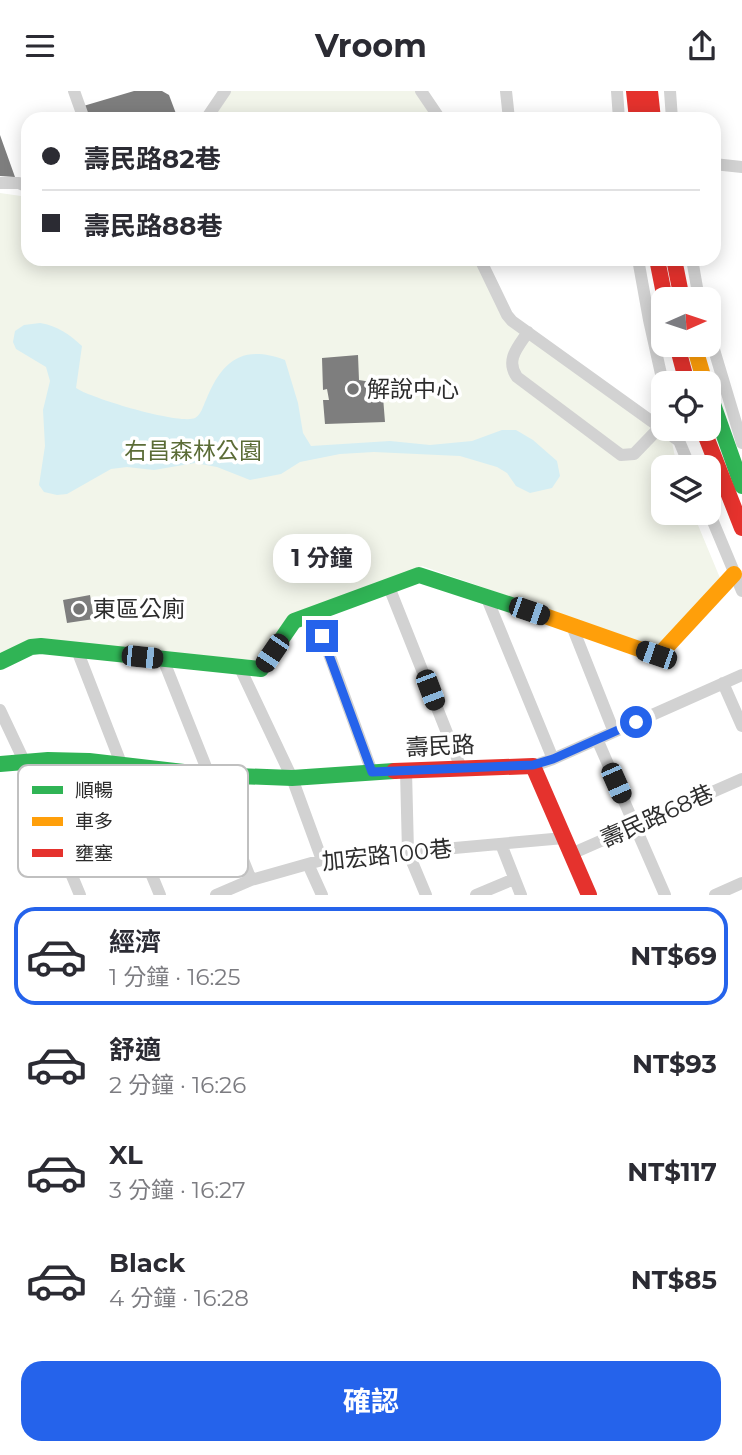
<!DOCTYPE html>
<html lang="zh-TW">
<head>
<meta charset="utf-8">
<style>
	body { margin:0; font-family:Montserrat,"Noto Sans TC",sans-serif; background:#f2f2f3; color:#2b2b33; height:100vh; display:flex; flex-direction:column; font-size:26px; white-space:nowrap }
	* { box-sizing:border-box; margin:0 }
	p { font-size:23px; color:#7c7c81 }
	.icon { flex:none; width:38px; height:38px; fill:none; stroke:currentColor; stroke-width:2; stroke-linecap:round; stroke-linejoin:round }
	.map { position:relative; height:804px; overflow:hidden }
	.drawer { display:flex; flex-direction:column; background:#fff; flex:1 }
	.drawer>* { flex:none }
	.top-card { position:absolute; left:21px; top:21px; width:700px; height:154px; border-radius:21px; box-shadow:0 4px 18px #0003; display:grid; align-content:center; height:154px; padding:0 21px; background:#fff }
	.needle { width:46px; rotate:87deg }
	.tools { position:absolute; left:651px; top:196px; display:grid; gap:14px }
	.tools a { display:grid; place-items:center; width:70px; height:70px; border-radius:14px; background:#fff; box-shadow:0 4px 18px #0003; font-size:35px }
	.end { position:absolute; width:32px; height:32px; margin:-16px; border:9px solid #2563eb; background:#fff; box-shadow:0 0 0 4px #fff }
	.from { border-radius:50% }
	.bubble { position:absolute; height:49px; border-radius:21px; background:#fff; box-shadow:0 4px 18px #0003; font-size:23px; font-weight:700; line-height:49px; text-align:center }
	.car { position:absolute; width:21px; height:42px; margin:-21px -10px; border-radius:9px; box-shadow:0 0 5px 2px #0007; background:linear-gradient(#222 24%,#8ab4d8 0 40%,#222 0 76%,#8ab4d8 0 86%,#222 0) }
	.top-card b { display:flex; align-items:center; gap:24px; height:66px; font-size:26px }
	.top-card b+b { border-top:2px solid #e1e1e2 }
	.top-card i { width:18px; height:18px; background:#2b2b33 }
	ul { padding:12px 0 0; list-style:none }
	li { display:flex; align-items:center; gap:21px; height:98px; margin:0 14px 10px; padding:0 7px; border:4px solid transparent; border-radius:21px }
	li div { flex:1 }
	li b { display:block; font-size:26px }
	li em { font-style:normal; font-weight:700 }
	li.active { border-color:#2563eb }
	li>.icon { width:63px; height:63px; stroke-width:1.5 }
	.action { display:flex; gap:14px; margin-top:auto; padding:14px 21px }
	.action a { flex:1; height:80px; border-radius:21px; background:#2563eb; color:#fff; font-size:28px; font-weight:700; line-height:80px; text-align:center }
	header { display:flex; justify-content:space-between; align-items:center; height:91px; padding:0 21px; background:#fff; font-size:32px; font-weight:700 }
	.map>svg:first-child { display:block }
	.green { fill:#f2f5ea }
	.water { fill:#d5eef3 }
	.building { fill:#7e7e7e }
	.lines { fill:none; stroke-linecap:round; stroke-linejoin:round }
	.street { stroke:#d2d2d2; stroke-width:12 }
	.fast { stroke:#30b455; stroke-width:16 }
	.slow { stroke:#ff9f0a; stroke-width:16 }
	.jam { stroke:#e5322d; stroke-width:16 }
	.route { stroke:#2563eb; stroke-width:9 }
	.poi-dot { fill:#767676; stroke:#fff; stroke-width:2.5 }
	.labels { text-anchor:middle; stroke-width:7; stroke-linejoin:round; paint-order:stroke }
	.poi-label { font-size:23px; fill:#2d2d2d; stroke:#fff; text-anchor:start }
	.park-label { font-size:23px; fill:#5b6c37; stroke:#fff }
	.street-label { font-size:23px; fill:#2d2d2d; stroke:#fff }
	.key { fill:#fff; stroke:#c0c0c0; stroke-width:2 }
	.key-label { font-size:19px; fill:#2d2d2d }
</style>
</head>
<body>
<header><svg class="icon" aria-label="menu" viewBox="0 0 24 24"><path d="M4 6h16M4 12h16M4 18h16"/></svg>Vroom<svg class="icon" aria-label="share" viewBox="0 0 24 24"><path d="M12 15V3M7 8l5-5 5 5M5 13v7h14v-7"/></svg></header>
<div class="map">
<svg width="742" height="804" viewBox="0 0 742 804">
	<rect width="100%" height="100%" fill="#fff"/>
	<path class="green" d="M231 0H422L440 28H213Z
		M0 102 28 106V168H475L513 232 670 341 677 376H663V422H693L720 487 662 559 422 475 291 525 263 570 111 556 0 565Z"/>
	<path class="water" d="M40 232C58 235 69 243 82 255L76 297C90 307 180 334 195 327 201 324 203 315 206 309 222 270 242 253 285 269L298 312 303 342 311 355 390 350 430 354 472 350 502 339H516L533 349 557 370 560 385 552 397 530 402 516 395 507 382 497 376 460 365 374 361 340 363 300 371 281 383 250 389 217 376 195 372 154 379 127 376 111 378 67 403 57 404 44 401 39 394 45 355 43 319 50 290 46 276 16 258 13 251 15 240 24 234Z"/>
	<path class="building" d="M134 0H162L169 4 178 28H84L80 16Z
		M0 44 15 86 0 85Z
		M358 264 359 289 371 291 378 298 379 305 383 306 385 331 325 333 323 309H329L327 298 323 299 322 267Z
		M90 504 94 528 67 532 63 509Z"/>
	<g class="lines">
		<path class="street" d="M74 0 84 28
			M421 0 440 28
			M506 0 509 28
			M617 0 619 28
			M670 0 672 28
			M206 28 225 0
			M714 73 742 76
			M0 92H19L28 96
			M480 168 507 224 512 230 679 350
			M638 168 649 229 663 292
			M692 168 699 208
			M528 241C518 256 505 269 517 286L621 364 634 363 660 336
			M709 242 742 352
			M677 345 690 376
			M709 421 742 500
			M389 496 461 677
			M486 505 553 668
			M314 522 372 681
			M572 535 614 641
			M77 559 122 675
			M163 568 251 789
			M240 577 292 687 322 769
			M723 592 742 635
			M0 619 25 672 80 804
			M597 648 665 804
			M106 673 160 804
			M533 675 553 668 742 584
			M406 680 408 761 426 804
			M501 753 521 804
			M571 763 742 688
			M308 773 322 804
			M67 774 135 743
			M216 804 251 789 322 769 564 747
			M476 804 514 788
			M715 804 742 792"/>
		<path class="fast" d="M709 302 742 395
			M0 571 31 556 41 555 261 578 294 530 419 484 545 525
			M0 673 48 669 89 670 210 684 292 687 394 680"/>
		<path class="slow" d="M694 254 705 292
			M545 525 656 564 660 563 734 483"/>
		<path class="jam" d="M634 0 637 28
			M650 0 653 28
			M657 168 665 208
			M674 168 682 208
			M677 254 687 292
			M703 338 742 437
			M394 680 533 675 589 804"/>
	</g>
	<g class="lines">
		<path class="route" d="M322 545 372 681 533 674 553 668 636 631"/>
	</g>
	<g class="poi-dot">
		<circle cx="353" cy="298" r="7"/>
		<circle cx="79" cy="518" r="7"/>
	</g>
	<g class="labels">
		<g class="poi-label">
			<text x="367" y="306">解說中心</text>
			<text x="93" y="526">東區公廁</text>
		</g>
		<g class="park-label">
			<text x="193" y="368">右昌森林公園</text>
		</g>
		<g class="street-label">
			<text transform="translate(440 655) rotate(-3)" y="8">壽民路</text>
			<text transform="translate(657 725) rotate(-24)" y="8">壽民路68巷</text>
			<text transform="translate(387 764) rotate(-6)" y="8">加宏路100巷</text>
		</g>
	</g>
	<rect x="18" y="674" width="230" height="112" rx="10" class="key"/>
	<rect x="32" y="695" width="31" height="8" fill="#30b455"/>
	<rect x="32" y="726" width="31" height="9" fill="#ff9f0a"/>
	<rect x="32" y="758" width="31" height="8" fill="#e5322d"/>
	<g class="key-label">
		<text x="75" y="706">順暢</text>
		<text x="75" y="737">車多</text>
		<text x="75" y="769">壅塞</text>
	</g>
</svg>
<div class="tools">
<a><svg class="needle" viewBox="-14 -14 28 28"><path d="M0-13l5 13h-10z" fill="#e53935"/><path d="M0 13l5-13h-10z" fill="#7c7c81"/></svg></a>
<a><svg class="icon" aria-label="locate" viewBox="0 0 24 24"><circle cx="12" cy="12" r="6"/><path d="M12 2v4M12 18v4M2 12h4M18 12h4"/></svg></a>
<a><svg class="icon" aria-label="layers" viewBox="0 0 24 24"><path d="M12 4l9 5-9 5-9-5zM3 14l9 5 9-5"/></svg></a>
</div>
<i class="end from" style="left:636px;top:631px"></i>
<i class="end" style="left:322px;top:545px"></i>
<div class="bubble" style="left:273px;top:443px;width:98px">1 分鐘</div>
<i class="car" style="left:529px;top:520px;rotate:109deg"></i>
<i class="car" style="left:272px;top:562px;rotate:214deg"></i>
<i class="car" style="left:656px;top:564px;rotate:289deg"></i>
<i class="car" style="left:142px;top:566px;rotate:96deg"></i>
<i class="car" style="left:430px;top:599px;rotate:159deg"></i>
<i class="car" style="left:616px;top:692px;rotate:156deg"></i>
<div class="top-card">
<b><i class="from"></i>壽民路82巷</b>
<b><i></i>壽民路88巷</b>
</div>
</div>
<section class="drawer">
<ul>
<li class="active"><svg class="icon" aria-label="car" viewBox="0 0 24 24"><path d="M5 17H2v-5l4-1 3-4h7l3 4 3 1v5h-3M9 17h6M6 11h13"/><circle cx="7" cy="17" r="2"/><circle cx="17" cy="17" r="2"/></svg><div><b>經濟</b><p>1 分鐘 · 16:25</p></div><em>NT$69</em></li>
<li><svg class="icon" aria-label="car" viewBox="0 0 24 24"><path d="M5 17H2v-5l4-1 3-4h7l3 4 3 1v5h-3M9 17h6M6 11h13"/><circle cx="7" cy="17" r="2"/><circle cx="17" cy="17" r="2"/></svg><div><b>舒適</b><p>2 分鐘 · 16:26</p></div><em>NT$93</em></li>
<li><svg class="icon" aria-label="car" viewBox="0 0 24 24"><path d="M5 17H2v-5l4-1 3-4h7l3 4 3 1v5h-3M9 17h6M6 11h13"/><circle cx="7" cy="17" r="2"/><circle cx="17" cy="17" r="2"/></svg><div><b>XL</b><p>3 分鐘 · 16:27</p></div><em>NT$117</em></li>
<li><svg class="icon" aria-label="car" viewBox="0 0 24 24"><path d="M5 17H2v-5l4-1 3-4h7l3 4 3 1v5h-3M9 17h6M6 11h13"/><circle cx="7" cy="17" r="2"/><circle cx="17" cy="17" r="2"/></svg><div><b>Black</b><p>4 分鐘 · 16:28</p></div><em>NT$85</em></li>
</ul>
<div class="action"><a>確認</a></div>
</section>
</body>
</html>
